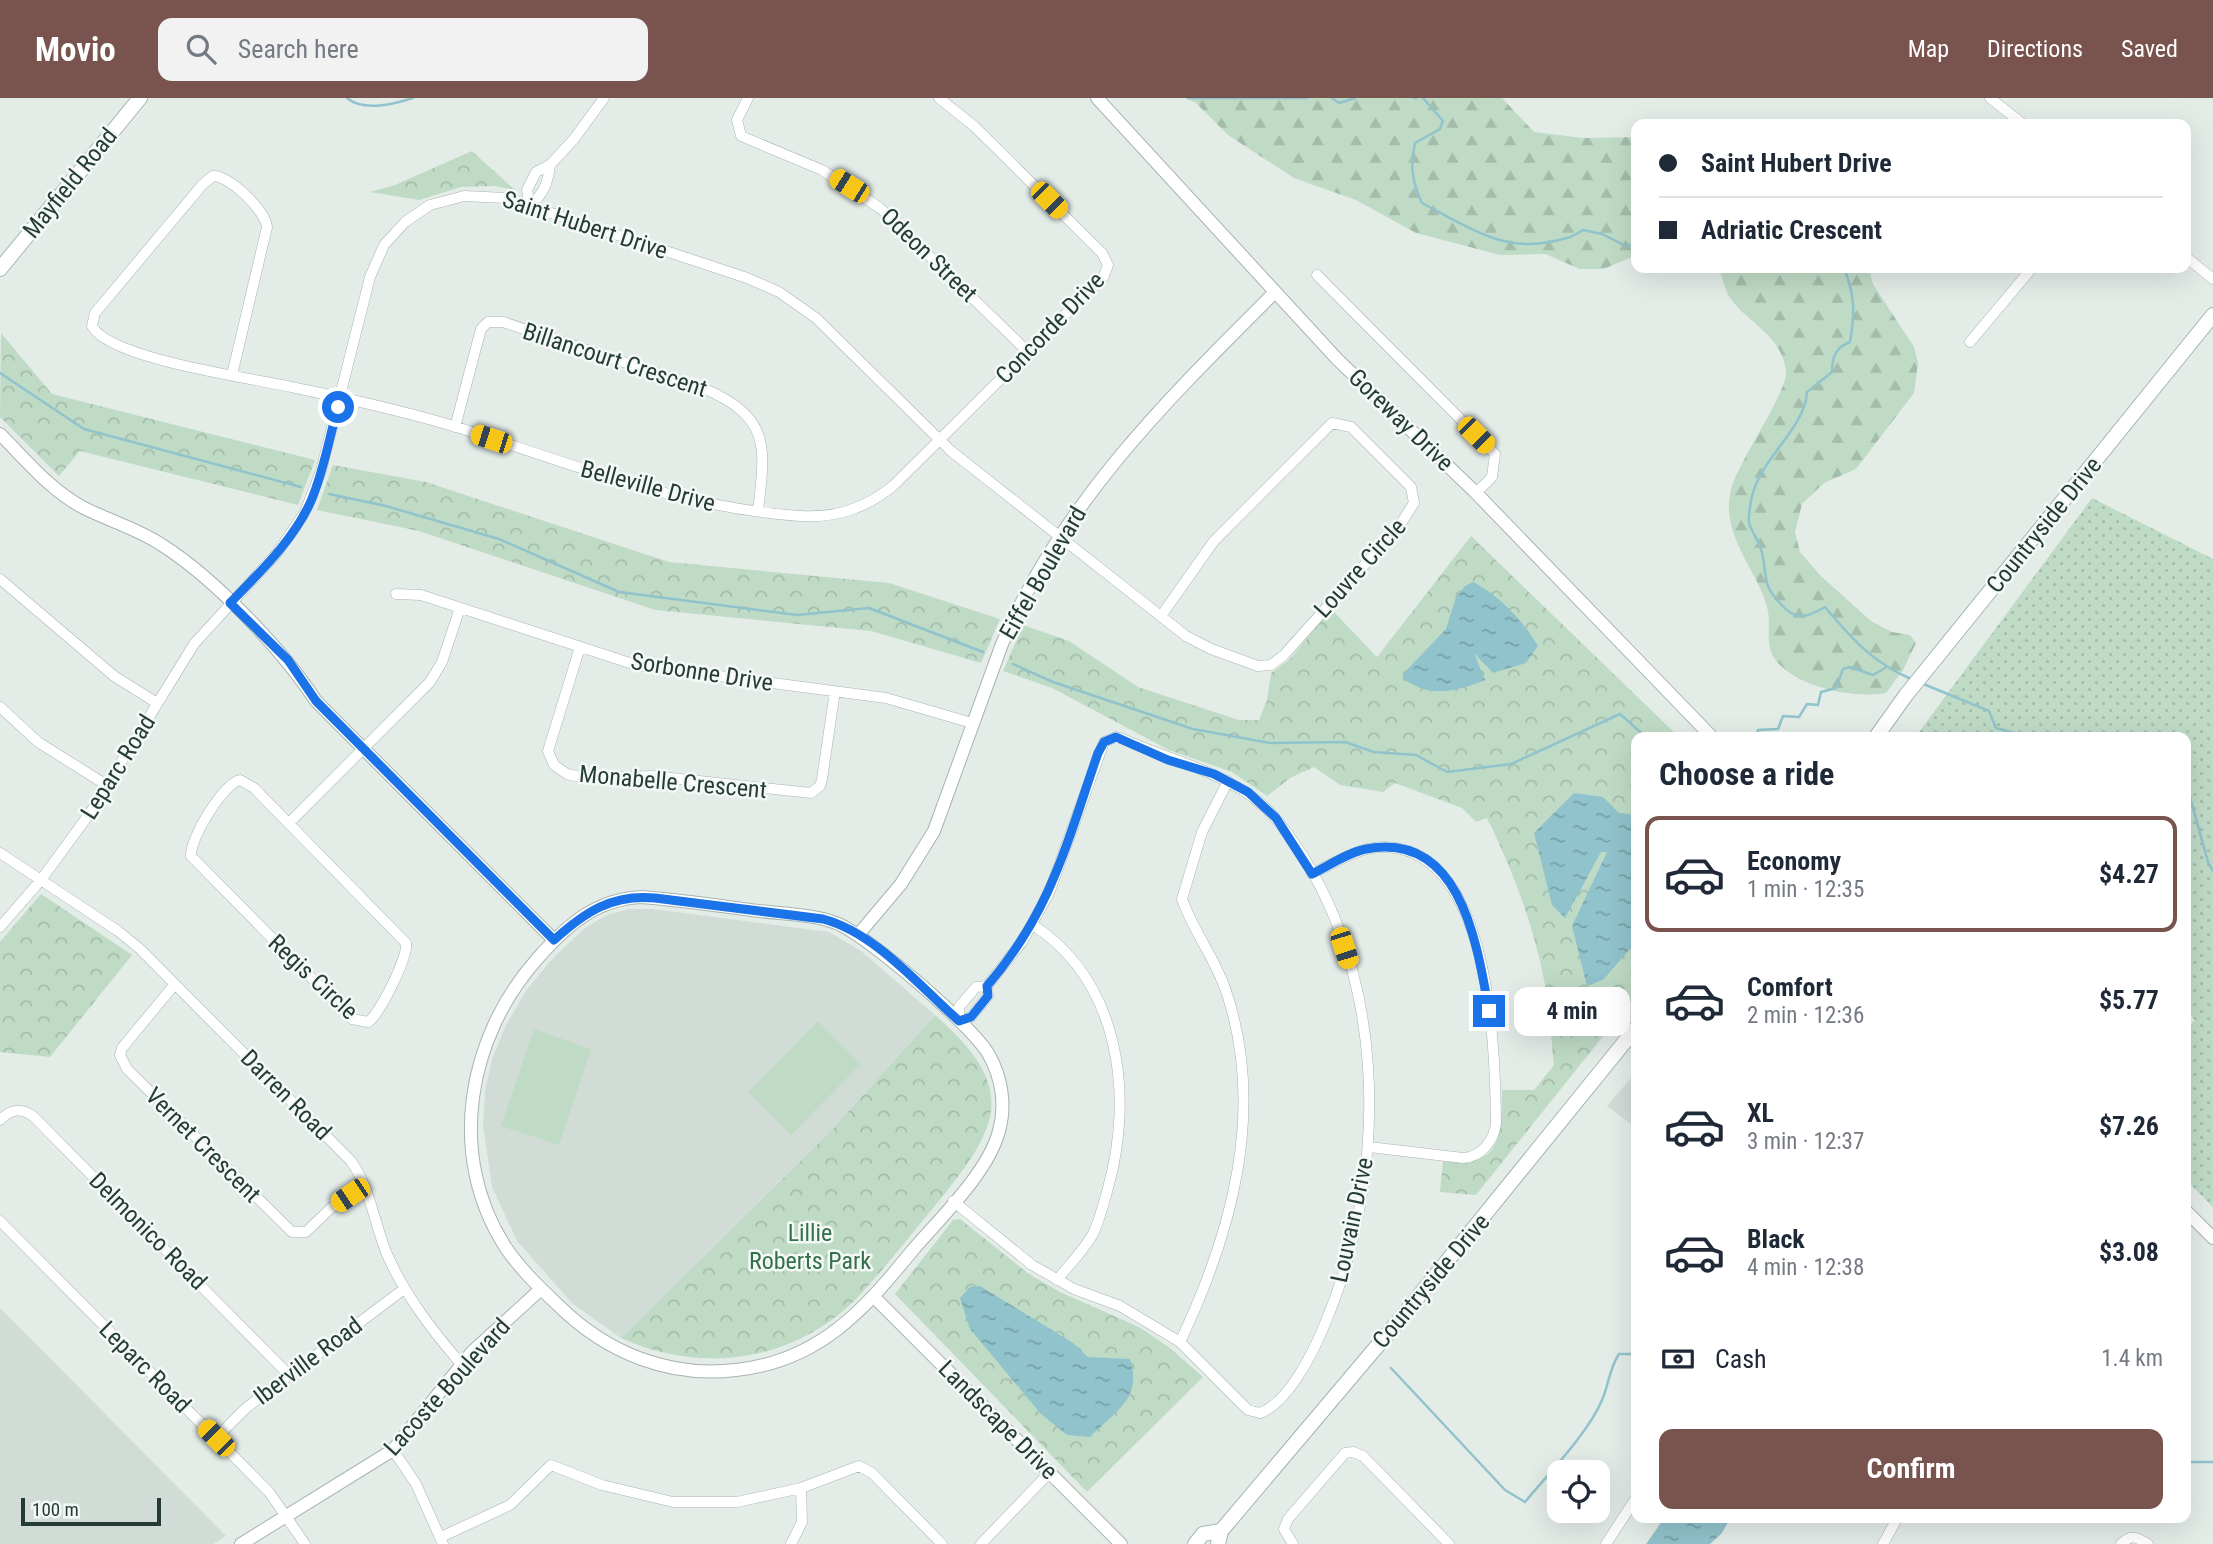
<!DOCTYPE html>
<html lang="en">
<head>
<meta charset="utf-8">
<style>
	body { margin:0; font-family:"Roboto Condensed",sans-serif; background:#f2f2f3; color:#1f2937; height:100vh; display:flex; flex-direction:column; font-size:26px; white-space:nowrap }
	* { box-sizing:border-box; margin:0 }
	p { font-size:23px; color:#747a83 }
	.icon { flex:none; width:38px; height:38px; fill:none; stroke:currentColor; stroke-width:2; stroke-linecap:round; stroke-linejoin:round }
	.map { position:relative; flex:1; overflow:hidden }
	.details { position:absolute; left:1631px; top:634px; width:560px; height:791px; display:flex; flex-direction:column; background:#fff; border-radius:14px; box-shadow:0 7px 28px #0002 }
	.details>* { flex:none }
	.hud { position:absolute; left:1631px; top:21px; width:560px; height:154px; border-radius:14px; box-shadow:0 7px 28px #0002; display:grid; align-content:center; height:154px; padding:0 28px; background:#fff }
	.buttons { position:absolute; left:1547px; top:1362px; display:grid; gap:14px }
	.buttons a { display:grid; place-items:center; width:63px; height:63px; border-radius:14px; background:#fff; box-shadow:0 7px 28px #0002; font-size:35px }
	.scale { position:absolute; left:21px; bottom:18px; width:140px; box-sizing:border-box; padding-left:7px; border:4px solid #253c36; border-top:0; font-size:19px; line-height:24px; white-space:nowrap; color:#253c36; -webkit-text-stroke:5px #f4f9f6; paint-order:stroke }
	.end { position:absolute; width:32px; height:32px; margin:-16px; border:9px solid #1a73e8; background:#fff; box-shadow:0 0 0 4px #fff }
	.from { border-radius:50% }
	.bubble { position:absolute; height:49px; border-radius:14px; background:#fff; box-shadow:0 7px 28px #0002; font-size:23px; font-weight:700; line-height:49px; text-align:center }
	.car { position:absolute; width:21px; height:42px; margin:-21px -10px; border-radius:9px; box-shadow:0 0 5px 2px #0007; background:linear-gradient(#f5c518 24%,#345 0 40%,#f5c518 0 76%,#345 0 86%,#f5c518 0) }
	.hud b { display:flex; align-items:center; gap:24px; height:66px; font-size:26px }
	.hud b+b { border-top:2px solid #e0e1e3 }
	.hud i { width:18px; height:18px; background:#1f2937 }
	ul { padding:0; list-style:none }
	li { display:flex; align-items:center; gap:21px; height:116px; margin:0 14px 10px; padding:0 14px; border:4px solid transparent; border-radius:14px }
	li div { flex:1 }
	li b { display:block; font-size:26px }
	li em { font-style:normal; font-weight:700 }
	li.current { border-color:#79534d }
	li>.icon { width:63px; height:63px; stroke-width:1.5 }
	h2 { padding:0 28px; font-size:32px; line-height:84px }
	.pay { display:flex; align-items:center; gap:18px; height:77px; padding:0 28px; font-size:26px }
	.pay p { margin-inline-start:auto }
	.action { display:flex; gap:14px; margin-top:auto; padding:14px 28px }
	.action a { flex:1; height:80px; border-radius:14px; background:#79534d; color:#fff; font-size:28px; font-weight:700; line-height:80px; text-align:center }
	header { display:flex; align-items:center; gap:42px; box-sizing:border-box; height:98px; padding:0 35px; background:#79534d; color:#fff }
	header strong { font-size:33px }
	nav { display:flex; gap:38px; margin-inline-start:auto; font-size:24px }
	.search { width:490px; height:63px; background:#f2f2f3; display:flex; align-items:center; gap:18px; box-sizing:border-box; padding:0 24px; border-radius:14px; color:#747a83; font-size:26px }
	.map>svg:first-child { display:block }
	.built { fill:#d2dcd7 }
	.grass { fill:url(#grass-dots) }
	.forest { fill:url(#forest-firs) }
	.park { fill:url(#park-crowns) }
	.pitch { fill:#bfdbc6 }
	.water { fill:url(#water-ripples) }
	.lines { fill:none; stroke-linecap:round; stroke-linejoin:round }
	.stream { stroke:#91c3cc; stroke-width:2.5 }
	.minor-casing { stroke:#a7b4af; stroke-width:11 }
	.tertiary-casing { stroke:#a7b4af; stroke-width:14 }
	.secondary-casing { stroke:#a3b7b0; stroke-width:16 }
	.minor { stroke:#fff; stroke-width:10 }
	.tertiary { stroke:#fff; stroke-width:12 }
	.secondary { stroke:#fff; stroke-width:14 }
	.route { stroke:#1a73e8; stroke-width:9 }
	.labels { text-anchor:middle; stroke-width:5; stroke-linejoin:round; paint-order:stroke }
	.street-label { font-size:24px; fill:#253c36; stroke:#f4f9f6 }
	.park-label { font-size:24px; fill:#32704a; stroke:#f4f9f6 }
</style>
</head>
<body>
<header>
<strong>Movio</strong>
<div class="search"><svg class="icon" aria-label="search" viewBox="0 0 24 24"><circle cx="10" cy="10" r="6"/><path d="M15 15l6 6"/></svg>Search here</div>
<nav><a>Map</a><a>Directions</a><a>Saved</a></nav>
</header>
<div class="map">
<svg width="2213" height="1446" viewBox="0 0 2213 1446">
	<defs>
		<pattern id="grass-dots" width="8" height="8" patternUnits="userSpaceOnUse" patternTransform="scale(1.75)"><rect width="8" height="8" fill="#bfdbc6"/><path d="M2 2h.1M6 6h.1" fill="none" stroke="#a4bdab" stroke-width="1.8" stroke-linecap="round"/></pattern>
		<pattern id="forest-firs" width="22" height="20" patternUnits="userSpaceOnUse" patternTransform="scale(1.75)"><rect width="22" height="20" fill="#bfdbc6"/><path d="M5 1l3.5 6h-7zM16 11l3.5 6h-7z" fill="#a4bdab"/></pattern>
		<pattern id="park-crowns" width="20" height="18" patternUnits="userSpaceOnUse" patternTransform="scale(1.75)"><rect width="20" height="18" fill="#bfdbc6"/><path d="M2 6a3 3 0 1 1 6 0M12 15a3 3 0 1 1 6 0" fill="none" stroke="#a4bdab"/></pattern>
		<pattern id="water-ripples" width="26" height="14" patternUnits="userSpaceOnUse" patternTransform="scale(1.75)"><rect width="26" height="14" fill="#91c3cc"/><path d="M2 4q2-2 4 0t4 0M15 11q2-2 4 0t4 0" fill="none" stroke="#76a0a6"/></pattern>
	</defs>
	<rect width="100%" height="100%" fill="#e4ece8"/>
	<path class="built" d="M628 811H653L829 834 861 853 935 917 830 1034 621 1240 573 1206 517 1143 492 1089 483 1028 485 993 492 961 505 929 525 894 552 861 585 830 607 817Z
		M1636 974V1030L1607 1008Z
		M0 1210 140 1351 226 1438 213 1446H0Z"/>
	<path class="grass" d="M2092 400 2213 461V1109L2186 1082V931L2195 922 2186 913V639L1916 638Z"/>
	<path class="forest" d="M1185 0H1502L1534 34 1583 40 1636 39V157L1604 171H1580L1545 156 1500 157 1416 135 1356 102 1294 80 1228 37 1196 5Z
		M1719 170H1869L1873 186 1914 249 1918 265 1914 295 1856 371 1824 385 1802 406 1795 434 1800 454 1820 477 1871 523 1892 534 1910 537 1916 545 1903 572 1886 595C1854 601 1800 590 1777 564 1764 549 1771 532 1768 513 1760 473 1717 437 1732 388 1740 362 1788 292 1786 274 1782 237 1750 227 1730 200 1725 192 1722 179 1719 170Z"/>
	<path class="park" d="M472 53 515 92 494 88 461 89 419 102 370 94 395 87Z
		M1 235 52 296 315 362 298 407 80 353 59 378 0 319Z
		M333 367 426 384 669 464 889 485 1000 521 981 565 871 533 655 512 419 433 317 412Z
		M1471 438 1679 639H1636V897L1476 1097 1440 1094 1443 1063C1501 1071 1502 1039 1502 992H1534L1554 967C1551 940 1550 913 1545 887 1534 828 1513 773 1487 720L1476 724 1462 710 1395 685 1383 694 1340 687 1314 669 1290 680 1267 698 1232 674 1169 652 1052 590 1003 573 1023 527 1069 543 1138 589 1239 622H1259L1267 602 1271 575 1290 561 1331 511 1377 559Z
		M41 796 132 857 50 959 0 954V844Z
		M935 917C1022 993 998 1030 934 1109 909 1139 885 1170 858 1199 794 1264 703 1277 621 1240L830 1034Z
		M960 1121 1029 1176 1060 1194 1139 1229 1170 1250 1203 1279 1087 1394 895 1196 953 1122Z"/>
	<path class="pitch" d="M818 923 861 966 791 1037 748 994Z
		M534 931 591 951 559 1047 501 1028Z"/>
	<path class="water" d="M1473 484C1499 497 1523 523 1538 548L1526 565 1493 575 1474 555 1485 582C1465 590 1445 597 1423 591 1416 589 1411 584 1403 582V576L1446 531 1456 499 1465 488Z
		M1574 695 1603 699 1619 715 1636 717V844L1603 882 1587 888 1572 828 1607 754H1601L1565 820 1552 807 1534 735Z
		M980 1188 1073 1245 1088 1259 1130 1261C1143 1300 1115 1314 1090 1339L1067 1337 1041 1316 970 1231 960 1200 970 1189Z
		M1665 1419H1731L1722 1435 1710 1446H1646Z"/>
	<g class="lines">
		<path class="stream" d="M347 0C364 14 394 6 413 0
			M1188 0H1307
			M1332 0 1339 5 1355 0
			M1414 0H1416
			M1423 0 1443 23 1440 31 1415 45C1410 67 1412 84 1422 105 1463 126 1501 154 1549 144 1563 141 1570 141 1583 132L1602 136 1626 148 1636 146
			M1844 170C1855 197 1855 216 1850 244 1836 249 1832 259 1832 274L1807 294C1805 332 1758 361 1751 403 1750 410 1748 418 1749 425 1752 435 1760 444 1762 455 1767 476 1762 486 1779 504 1795 523 1804 521 1825 509 1852 541 1872 564 1911 581
			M0 275 84 331 301 389
			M329 396 386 408 499 441 619 494 797 517 869 510 983 554
			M1013 566 1053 584 1193 631 1270 645 1345 644 1374 654 1416 657 1447 674 1511 666 1620 616 1646 639
			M1921 585 1989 613 1996 630 2029 639
			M1756 639 1758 632 1778 631 1783 618 1799 619 1807 606 1818 607 1821 594 1836 590 1843 571 1850 569 1873 577 1885 570
			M2043 639H2094
			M2186 685 2208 764 2213 773
			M1391 1270 1505 1392 1525 1404C1548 1376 1589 1334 1602 1302 1609 1286 1609 1271 1619 1256H1636
			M2186 1364H2213"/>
		<defs>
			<path id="minor" d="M748 0 737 22 741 38 822 72 880 110 1029 255
				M1990 0 2023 26
				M530 108 527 92 536 74 550 67 574 41 604 0
				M530 108C544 95 548 85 550 67
				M2186 159 2213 181
				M1317 177 1495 356 1492 379 1476 395
				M1970 244 2032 170
				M232 277 267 129C265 112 230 78 213 78L203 86 95 215 92 228C109 261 252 280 291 289 350 301 410 314 466 332 576 368 683 410 800 418 836 420 864 411 893 388L1104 178 1108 167 1102 155 974 28 939 0
				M455 329 481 231 488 224H503L705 291C772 320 765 351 758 413
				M0 481 114 578 157 605
				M396 496 421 497 636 567 886 600 972 625
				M580 549 548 653 554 667 567 676 585 680 653 678 811 695 820 688 822 681 835 593
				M0 609 38 644 108 688
				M240 682 254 690 406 845C409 857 379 918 368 924L352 921 191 758C190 740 223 686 240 682Z
				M289 725 430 584 442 564 460 510
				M0 755 118 833 140 851 351 1063C370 1090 374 1123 386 1154 404 1196 432 1232 461 1266
				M1312 776C1334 765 1356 750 1382 749 1491 748 1495 949 1496 1025 1494 1043 1481 1059 1463 1060L1369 1049
				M1033 827C1120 884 1134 997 1108 1090 1104 1105 1100 1121 1093 1136 1084 1152 1069 1167 1057 1182
				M0 829 41 782 90 715 194 546 278 454 305 414 321 373 370 179 384 147 405 124 430 107 464 98 506 100 747 180 779 194 816 220 951 353 1186 538 1211 551 1258 568 1271 567 1284 557 1400 427 1414 405 1411 389 1351 329 1332 325 1214 443 1161 518
				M175 886 122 950 120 957 127 971 292 1134H306L331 1110 365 1090
				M0 1022C11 1011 21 1009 34 1019L289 1277
				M953 1103 1032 1167 1074 1191 1120 1208 1180 1244 1248 1312 1260 1315C1288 1305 1313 1255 1324 1228 1392 1070 1389 858 1276 721 1239 676 1175 665 1123 641L1116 639 1104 644 1049 795 1022 844 987 888 976 889 959 909V924L971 919 988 898 987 888
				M0 1123 269 1394 305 1446
				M1180 1244C1232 1135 1266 1012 1226 893 1215 860 1193 833 1182 801L1202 734 1228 683
				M216 1340 246 1310 404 1191
				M393 1352 416 1386 443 1446
				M441 1439 510 1407 551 1367 602 1387 673 1404H737L801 1390 859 1368 872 1375 942 1446
				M791 1446 802 1424 801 1390
				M981 1446 1050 1374
				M1293 1446 1284 1431 1288 1421 1345 1355 1353 1354 1363 1358 1449 1446
				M1606 1446 1636 1400
				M1883 1446 1898 1419
				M2121 1446C2131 1436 2137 1439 2148 1446"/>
			<path id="tertiary" d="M1097 0 1337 261 1476 395 1712 639
				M0 336C26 362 51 393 84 410 110 423 138 431 162 447 214 480 282 551 316 603L554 842
				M642 799C681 802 720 808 759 813 784 816 812 816 836 825 866 836 974 929 989 957 1002 980 1006 1008 999 1033 988 1075 940 1120 912 1153 863 1213 819 1263 736 1272 669 1280 607 1255 559 1208 540 1190 521 1172 506 1150 446 1058 467 939 538 860 567 827 596 801 642 799Z
				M858 837 901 786 934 733 1002 546C1063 403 1168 301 1275 194
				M2186 1113 2213 1140
				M874 1199 1121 1446
				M241 1446 393 1352 472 1254 541 1191"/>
			<path id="secondary" d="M0 171 140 0
				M1876 639 1906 597 2213 217
				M1195 1446 1203 1436 1221 1433
				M1218 1446 1221 1433 1401 1220 1636 930"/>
		</defs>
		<use href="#minor" class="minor-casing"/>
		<use href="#tertiary" class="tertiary-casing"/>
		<use href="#secondary" class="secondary-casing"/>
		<use href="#minor" class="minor"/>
		<use href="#tertiary" class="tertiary"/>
		<use href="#secondary" class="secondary"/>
	</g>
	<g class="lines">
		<path class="route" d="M338 309C329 340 324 373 311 403 293 443 260 474 230 505L288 562 316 603 554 842C585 814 612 796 655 800L823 821C876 835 919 888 959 923L971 919 988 898 987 888C1051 814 1067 744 1098 655L1104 644 1116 639 1168 662 1214 676 1248 694 1276 720 1312 776C1330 767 1347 755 1366 751 1461 733 1477 846 1489 913"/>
	</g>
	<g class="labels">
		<g class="street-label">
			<text transform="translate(70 85) rotate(-51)" y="8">Mayfield Road</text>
			<text transform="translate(585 127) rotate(18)" y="8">Saint Hubert Drive</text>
			<text transform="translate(929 157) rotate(44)" y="8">Odeon Street</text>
			<text transform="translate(1050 230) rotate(-46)" y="8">Concorde Drive</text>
			<text transform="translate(615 262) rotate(18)" y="8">Billancourt Crescent</text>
			<text transform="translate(1401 322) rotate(44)" y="8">Goreway Drive</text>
			<text transform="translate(648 388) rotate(15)" y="8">Belleville Drive</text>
			<text transform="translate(2044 427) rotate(-51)" y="8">Countryside Drive</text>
			<text transform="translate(1360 470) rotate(-48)" y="8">Louvre Circle</text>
			<text transform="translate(1043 475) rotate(-60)" y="8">Eiffel Boulevard</text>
			<text transform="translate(702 574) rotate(9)" y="8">Sorbonne Drive</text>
			<text transform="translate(118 669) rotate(-58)" y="8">Leparc Road</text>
			<text transform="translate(673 684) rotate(5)" y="8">Monabelle Crescent</text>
			<text transform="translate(313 879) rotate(43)" y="8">Regis Circle</text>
			<text transform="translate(286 997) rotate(45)" y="8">Darren Road</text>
			<text transform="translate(203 1047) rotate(45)" y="8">Vernet Crescent</text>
			<text transform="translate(1352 1122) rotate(-78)" y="8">Louvain Drive</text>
			<text transform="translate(148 1133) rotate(45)" y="8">Delmonico Road</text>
			<text transform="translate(1431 1183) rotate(-50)" y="8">Countryside Drive</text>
			<text transform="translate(308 1263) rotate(-37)" y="8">Iberville Road</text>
			<text transform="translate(145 1269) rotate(45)" y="8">Leparc Road</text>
			<text transform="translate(447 1289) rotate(-48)" y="8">Lacoste Boulevard</text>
			<text transform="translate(998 1322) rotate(45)" y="8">Landscape Drive</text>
		</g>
		<g class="park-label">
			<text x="810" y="1143">Lillie<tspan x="810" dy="28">Roberts Park</tspan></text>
		</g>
	</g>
</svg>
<div class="buttons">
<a><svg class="icon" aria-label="locate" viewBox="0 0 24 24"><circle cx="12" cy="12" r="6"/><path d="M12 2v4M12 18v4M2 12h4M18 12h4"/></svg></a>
</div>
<div class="scale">100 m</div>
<i class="end from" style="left:338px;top:309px"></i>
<i class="end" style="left:1489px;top:913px"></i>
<div class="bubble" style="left:1514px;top:889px;width:116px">4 min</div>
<i class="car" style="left:849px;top:88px;rotate:302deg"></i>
<i class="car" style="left:1049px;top:102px;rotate:135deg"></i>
<i class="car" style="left:1476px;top:337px;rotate:135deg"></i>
<i class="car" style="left:491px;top:341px;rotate:288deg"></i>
<i class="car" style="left:1344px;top:850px;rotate:162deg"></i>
<i class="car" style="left:350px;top:1097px;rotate:236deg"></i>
<i class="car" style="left:216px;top:1340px;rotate:315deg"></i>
<div class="hud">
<b><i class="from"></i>Saint Hubert Drive</b>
<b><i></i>Adriatic Crescent</b>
</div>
<section class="details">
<h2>Choose a ride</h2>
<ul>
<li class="current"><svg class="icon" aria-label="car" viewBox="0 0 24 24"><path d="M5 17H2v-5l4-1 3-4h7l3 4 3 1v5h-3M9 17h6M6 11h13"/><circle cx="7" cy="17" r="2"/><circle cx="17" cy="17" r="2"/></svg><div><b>Economy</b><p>1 min · 12:35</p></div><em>$4.27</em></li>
<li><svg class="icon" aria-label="car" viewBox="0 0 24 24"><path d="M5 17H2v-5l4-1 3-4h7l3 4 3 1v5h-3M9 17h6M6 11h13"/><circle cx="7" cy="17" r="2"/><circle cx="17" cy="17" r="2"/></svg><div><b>Comfort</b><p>2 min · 12:36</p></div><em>$5.77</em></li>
<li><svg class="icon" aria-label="car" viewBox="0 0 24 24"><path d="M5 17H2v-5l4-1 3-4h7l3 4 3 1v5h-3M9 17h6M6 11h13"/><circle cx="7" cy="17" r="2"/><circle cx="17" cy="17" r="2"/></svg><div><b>XL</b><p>3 min · 12:37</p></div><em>$7.26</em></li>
<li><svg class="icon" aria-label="car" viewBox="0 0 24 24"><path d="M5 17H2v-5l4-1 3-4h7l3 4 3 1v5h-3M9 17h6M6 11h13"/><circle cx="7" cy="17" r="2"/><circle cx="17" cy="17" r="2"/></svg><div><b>Black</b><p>4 min · 12:38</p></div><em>$3.08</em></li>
</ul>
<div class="pay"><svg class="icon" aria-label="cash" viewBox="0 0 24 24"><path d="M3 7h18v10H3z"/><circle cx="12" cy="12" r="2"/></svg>Cash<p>1.4 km</p></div>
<div class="action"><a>Confirm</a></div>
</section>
</div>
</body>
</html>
